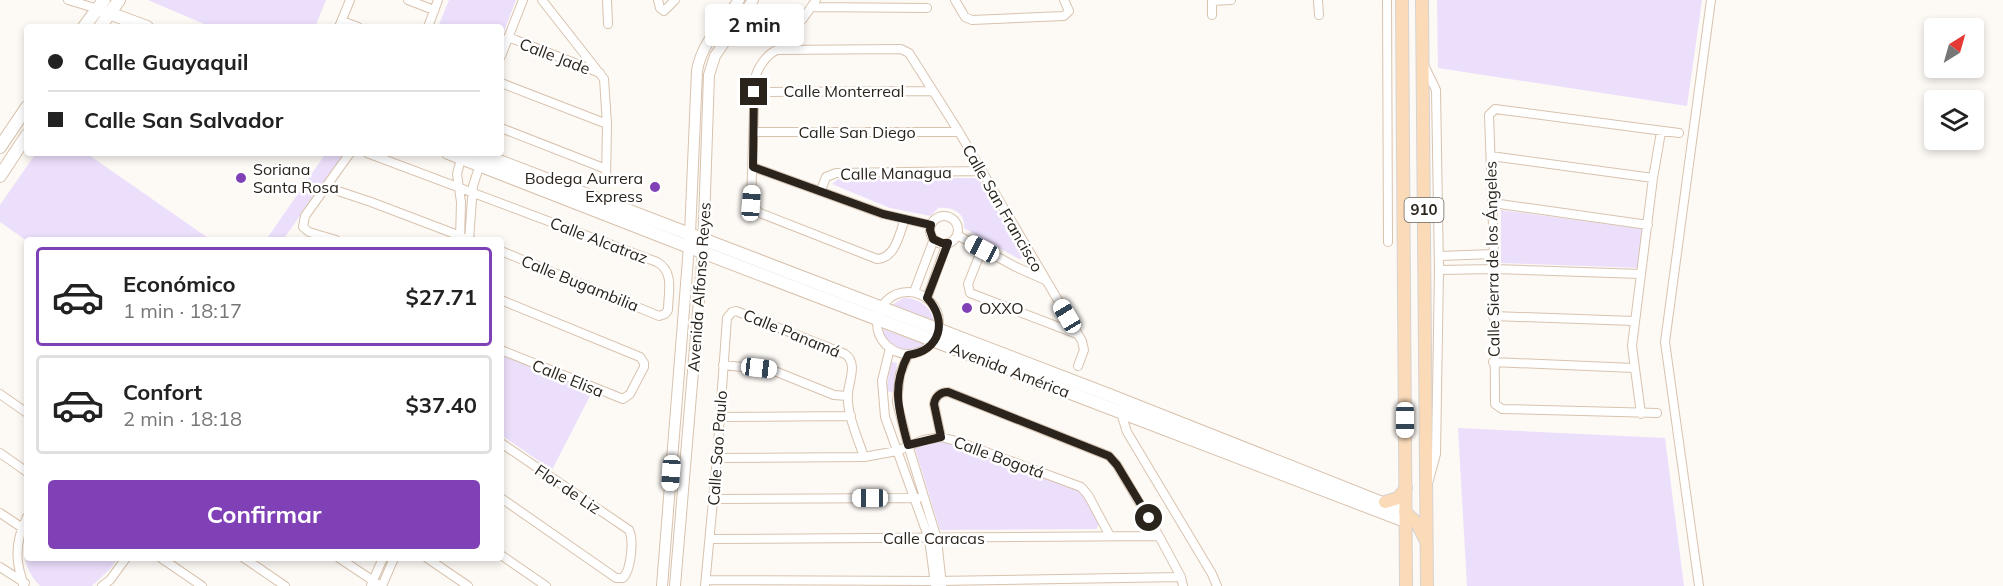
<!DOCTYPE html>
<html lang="es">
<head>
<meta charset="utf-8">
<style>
	body { margin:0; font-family:Mulish,sans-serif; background:#f2f2f2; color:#222; height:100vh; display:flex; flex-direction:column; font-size:22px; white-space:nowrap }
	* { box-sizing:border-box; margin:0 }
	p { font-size:20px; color:#767676 }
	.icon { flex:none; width:33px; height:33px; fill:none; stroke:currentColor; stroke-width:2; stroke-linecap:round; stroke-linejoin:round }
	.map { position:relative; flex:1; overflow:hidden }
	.panel { position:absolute; left:24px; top:237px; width:480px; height:324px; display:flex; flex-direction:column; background:#fff; border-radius:6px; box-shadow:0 3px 9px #0003 }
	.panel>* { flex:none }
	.hud { position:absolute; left:24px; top:24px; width:480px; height:132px; border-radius:6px; box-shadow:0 3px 9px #0003; display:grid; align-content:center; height:132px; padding:0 24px; background:#fff }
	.needle { width:39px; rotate:37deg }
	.fabs { position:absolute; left:1924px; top:18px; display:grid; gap:12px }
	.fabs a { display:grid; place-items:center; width:60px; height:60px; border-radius:6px; background:#fff; box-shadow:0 3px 9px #0003; font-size:30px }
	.end { position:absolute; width:27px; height:27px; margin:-14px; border:8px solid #2b241c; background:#fff; box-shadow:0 0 0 3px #fff }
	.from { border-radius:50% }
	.bubble { position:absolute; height:42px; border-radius:6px; background:#fff; box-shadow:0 3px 9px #0003; font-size:20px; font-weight:700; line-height:42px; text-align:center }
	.car { position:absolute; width:18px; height:36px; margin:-18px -9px; border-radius:8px; box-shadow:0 0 4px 2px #0007; background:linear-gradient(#fff 24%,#345 0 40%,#fff 0 76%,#345 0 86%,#fff 0) }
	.hud b { display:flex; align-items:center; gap:21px; height:57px; font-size:22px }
	.hud b+b { border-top:2px solid #e0e0e0 }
	.hud i { width:15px; height:15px; background:#222 }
	ul { padding:10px 0 0; list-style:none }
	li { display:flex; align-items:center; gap:18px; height:99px; margin:0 12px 9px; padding:0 12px; border:3px solid #e0e0e0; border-radius:6px }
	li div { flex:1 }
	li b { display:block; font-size:22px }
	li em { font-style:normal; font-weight:700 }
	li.selected { border-color:#8041b7 }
	li>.icon { width:54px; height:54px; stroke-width:1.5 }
	.action { display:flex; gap:12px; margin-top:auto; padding:12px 24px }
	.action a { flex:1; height:69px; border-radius:6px; background:#8041b7; color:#fff; font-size:24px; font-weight:700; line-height:69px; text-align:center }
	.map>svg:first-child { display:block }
	.green { fill:#ecdffc }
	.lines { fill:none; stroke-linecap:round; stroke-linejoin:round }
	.minor-casing { stroke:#d8c3ae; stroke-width:10 }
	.tertiary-casing { stroke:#d8c3ae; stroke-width:12 }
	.secondary-casing { stroke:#d8c3ae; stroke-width:14 }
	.primary-casing { stroke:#d5d3d2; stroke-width:14 }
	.minor { stroke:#fff; stroke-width:8 }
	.tertiary { stroke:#fff; stroke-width:10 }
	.secondary { stroke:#fff; stroke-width:12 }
	.primary { stroke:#fbdab8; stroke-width:12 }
	.route { stroke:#2b241c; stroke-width:8 }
	.poi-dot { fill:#8041b7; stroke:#fff; stroke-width:2 }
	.labels { text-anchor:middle; stroke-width:5; stroke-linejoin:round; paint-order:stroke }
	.shield { fill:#fff; stroke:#6b6660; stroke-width:1.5 }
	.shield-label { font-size:15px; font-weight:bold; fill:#2b241c }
	.street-label { font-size:16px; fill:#2b241c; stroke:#fff }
	.poi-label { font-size:16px; fill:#2b241c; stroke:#fff; text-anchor:start }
</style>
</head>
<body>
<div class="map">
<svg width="2003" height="586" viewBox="0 0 2003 586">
	<rect width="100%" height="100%" fill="#fdf9f5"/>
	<path class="green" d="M148 0H326L315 27H211Z
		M449 0H516L501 39V27H438Z
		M1437 0H1702L1687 106 1438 68Z
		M36 153H86L211 240 27 241 0 222V205Z
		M326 153H344L283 240H266Z
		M979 178 1024 258 1019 259 964 228C966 213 952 206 938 208L931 216 890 208 832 184 838 179Z
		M1501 210 1643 229 1639 268 1501 263Z
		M903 298C918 298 931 306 934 321L892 305Z
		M882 329 925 344C907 359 888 351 882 329Z
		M501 354 592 392 552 470 501 435Z
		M891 362 897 363 894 393 886 391Z
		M1458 428 1665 438 1684 586H1467Z
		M935 440 953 442 1081 490 1101 522 1096 529 940 530 914 446Z
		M27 540V558H118L110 569 92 586H40C27 572 22 559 27 540Z"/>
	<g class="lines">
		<defs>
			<path id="minor" d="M68 0 98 9
				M408 0 434 10
				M542 0 604 79 607 124 606 181
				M607 0 608 24
				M658 0 660 8 664 11 675 0
				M955 0 965 17 972 20 1064 16 1069 11 1064 0
				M1212 0V15
				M1318 0 1319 15
				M1387 0 1388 242
				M1212 1 1231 0
				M811 7 927 8
				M802 20 816 0
				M342 21 358 27
				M339 27 350 0
				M428 27 438 0
				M508 37 600 73
				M501 56 523 0
				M1423 63 1436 90 1439 270 1436 454 1429 480
				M501 83 607 124
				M755 92 933 91
				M501 128 606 169
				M754 132H959
				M367 153 657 262C675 272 668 293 668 310L665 314 659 316 501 251
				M1491 156 1653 178
				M753 167 883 214 931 225
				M326 187 371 202 471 240
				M821 190 826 177 836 173 982 171
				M1493 203 1648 225
				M930 230a14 14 0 1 1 28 0a14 14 0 1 1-28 0Z
				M905 219C899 234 896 258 877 259L760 213 752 207 751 203 755 79C757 68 767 54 777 50L901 49 909 53 959 132 1082 341 1084 350 1078 366
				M957 235 1016 267 1045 280
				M336 240 309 232 303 227 305 216 350 153
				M460 240 461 202 457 174 462 155
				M469 240 473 186 481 161
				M982 249 968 284 970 293 1077 334
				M1439 256 1494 254
				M1439 270 1494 269 1641 274
				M877 323a31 31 0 1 1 62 0a31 31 0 1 1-62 0Z
				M914 292 934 239
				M927 298 947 243
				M501 300 640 357 644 363V367L630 394 623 399 501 350
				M1493 316 1634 321
				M890 348 882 381 885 417 929 539 935 584
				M908 355 900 374 897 402 908 445 937 539 942 586
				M1493 362 1634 368
				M723 365 772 370 834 395 847 396
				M0 394 27 413
				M1121 413 1127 432 1212 574 1217 586
				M1657 413 1502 409 1495 404 1494 254 1489 115 1495 109 1679 133
				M1641 414 1632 346 1653 178 1661 132
				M720 417 851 416
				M941 437 934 404C935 397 940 392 948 392L1109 456 1117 465 1159 536 1181 577 1183 586
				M501 443 629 530C634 540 631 570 623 578H616L501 498
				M0 453 27 472
				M717 458 864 457 897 451 923 440 941 437 956 441 1081 487 1088 495 1110 536
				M714 499 918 498
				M0 513 21 527
				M710 539 1159 536
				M501 555 546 586
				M161 558 202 586
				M244 558 285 586
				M339 558 381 586
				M427 558 468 586
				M0 567 25 583
				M706 580 935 581 1181 577
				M371 585 383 558
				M23 586C23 580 20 574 19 568 15 550 19 533 27 517
				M102 586 110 580 126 558
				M382 586 394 558
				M705 586 717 458 727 318 732 312 736 311 845 354C858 363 849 380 848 393 846 413 858 438 864 457
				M1699 586 1665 342 1711 0"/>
			<path id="tertiary" d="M662 586 690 234 697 71C701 44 723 22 739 0
				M675 586 703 252 709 75 715 56 753 0"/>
			<path id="secondary" d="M98 9 147 27
				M84 27 104 0
				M100 27 119 0
				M0 147 27 107
				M448 153 689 247 1405 521
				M478 153 1112 396 1405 512
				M0 176 27 135"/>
			<path id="primary" d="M1402 0 1406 586
				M1422 0 1427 586
				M1385 502 1398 498 1406 488
				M1405 512 1417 523 1425 539"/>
		</defs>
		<use href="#minor" class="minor-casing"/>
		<use href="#tertiary" class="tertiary-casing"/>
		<use href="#secondary" class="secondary-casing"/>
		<use href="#primary" class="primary-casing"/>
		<use href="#minor" class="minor"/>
		<use href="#tertiary" class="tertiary"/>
		<use href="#secondary" class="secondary"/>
		<use href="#primary" class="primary"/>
	</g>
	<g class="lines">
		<path class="route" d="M754 92 753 167 883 214 931 225 930 230 933 239 942 243H948L927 298C948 320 941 351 908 355 891 388 899 411 908 445L941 437 934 404C935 397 940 392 948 392L1109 456 1117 465 1149 518"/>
	</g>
	<g class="poi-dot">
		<circle cx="241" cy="178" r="6"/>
		<circle cx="655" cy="187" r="6"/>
		<circle cx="967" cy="308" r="6"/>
	</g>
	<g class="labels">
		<rect class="shield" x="1404.5" y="198" width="39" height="24" rx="4.5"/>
		<g class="shield-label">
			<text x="1424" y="215">910</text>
		</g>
		<g class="street-label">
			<text transform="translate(555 56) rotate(21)" y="6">Calle Jade</text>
			<text x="844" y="97">Calle Monterreal</text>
			<text x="857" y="138">Calle San Diego</text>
			<text transform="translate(896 173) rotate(-1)" y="6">Calle Managua</text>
			<text transform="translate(1003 208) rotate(60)" y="6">Calle San Francisco</text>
			<text transform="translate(599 240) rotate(21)" y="6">Calle Alcatraz</text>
			<text transform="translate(1492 259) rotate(-91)" y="6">Calle Sierra de los Ángeles</text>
			<text transform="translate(580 283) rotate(22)" y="6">Calle Bugambilia</text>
			<text transform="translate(699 287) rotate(-86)" y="6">Avenida Alfonso Reyes</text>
			<text transform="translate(792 333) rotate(22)" y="6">Calle Panamá</text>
			<text transform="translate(1010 370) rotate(21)" y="6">Avenida América</text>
			<text transform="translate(568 378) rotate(22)" y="6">Calle Elisa</text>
			<text transform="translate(717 448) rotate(-86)" y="6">Calle Sao Paulo</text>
			<text transform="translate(999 457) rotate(20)" y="6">Calle Bogotá</text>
			<text transform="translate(568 489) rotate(34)" y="6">Flor de Liz</text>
			<text x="934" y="544">Calle Caracas</text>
		</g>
		<g class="poi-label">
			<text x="253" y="175">Soriana<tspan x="253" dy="18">Santa Rosa</tspan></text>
			<text x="643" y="184" text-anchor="end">Bodega Aurrera<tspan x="643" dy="18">Express</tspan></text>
			<text x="979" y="314">OXXO</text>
		</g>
	</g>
</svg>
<div class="fabs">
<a><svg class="needle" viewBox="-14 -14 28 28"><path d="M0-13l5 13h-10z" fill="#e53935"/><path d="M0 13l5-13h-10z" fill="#767676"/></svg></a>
<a><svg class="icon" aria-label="layers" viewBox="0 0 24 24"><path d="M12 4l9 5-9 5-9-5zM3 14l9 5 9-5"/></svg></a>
</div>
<i class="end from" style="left:1149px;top:518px"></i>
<i class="end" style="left:754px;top:92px"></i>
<div class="bubble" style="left:705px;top:4px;width:99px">2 min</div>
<i class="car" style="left:751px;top:203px;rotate:4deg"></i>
<i class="car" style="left:982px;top:249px;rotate:298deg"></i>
<i class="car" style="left:1067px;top:316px;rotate:329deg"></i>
<i class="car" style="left:759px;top:368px;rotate:97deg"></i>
<i class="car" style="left:1405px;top:420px;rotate:180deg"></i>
<i class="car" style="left:671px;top:473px;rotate:184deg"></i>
<i class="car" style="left:870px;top:498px;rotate:270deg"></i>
<div class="hud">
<b><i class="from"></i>Calle Guayaquil</b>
<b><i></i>Calle San Salvador</b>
</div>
<section class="panel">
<ul>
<li class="selected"><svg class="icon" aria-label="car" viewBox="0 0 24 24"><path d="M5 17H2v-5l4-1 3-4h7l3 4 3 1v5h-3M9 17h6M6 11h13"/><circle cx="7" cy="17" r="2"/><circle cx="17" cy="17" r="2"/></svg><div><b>Económico</b><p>1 min · 18:17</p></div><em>$27.71</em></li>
<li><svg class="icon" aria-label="car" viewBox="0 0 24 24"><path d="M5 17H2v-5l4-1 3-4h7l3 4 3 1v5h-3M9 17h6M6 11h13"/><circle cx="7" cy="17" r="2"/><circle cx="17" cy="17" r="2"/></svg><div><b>Confort</b><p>2 min · 18:18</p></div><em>$37.40</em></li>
</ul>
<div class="action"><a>Confirmar</a></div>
</section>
</div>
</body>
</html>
